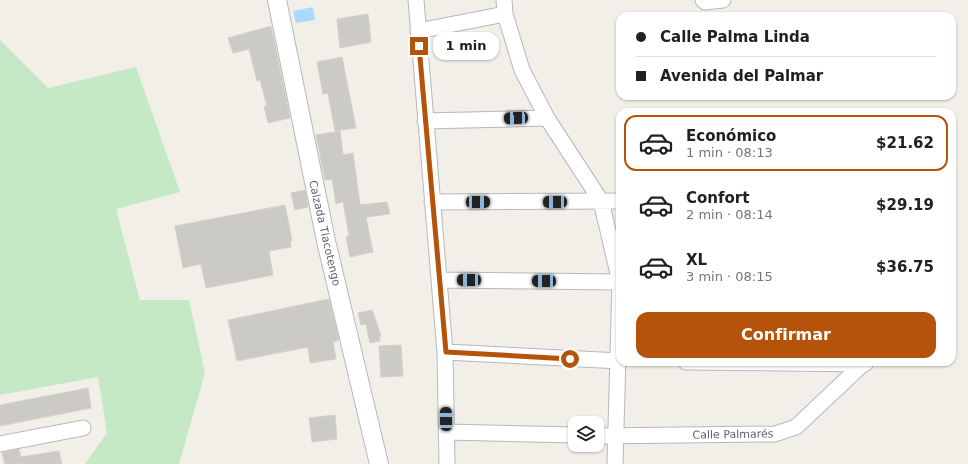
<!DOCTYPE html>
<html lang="es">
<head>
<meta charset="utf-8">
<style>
	body { margin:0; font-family:"DejaVu Sans",sans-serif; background:#f2f2f2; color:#202124; height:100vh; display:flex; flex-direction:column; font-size:15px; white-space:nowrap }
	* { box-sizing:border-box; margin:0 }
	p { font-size:13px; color:#757577 }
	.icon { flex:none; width:22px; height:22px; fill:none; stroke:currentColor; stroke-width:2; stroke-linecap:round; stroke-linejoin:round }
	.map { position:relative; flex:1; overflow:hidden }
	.sheet { position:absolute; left:616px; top:108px; width:340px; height:258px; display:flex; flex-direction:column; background:#fff; border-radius:12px; box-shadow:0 1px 3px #0004 }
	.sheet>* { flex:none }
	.top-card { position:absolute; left:616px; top:12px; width:340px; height:88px; border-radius:12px; box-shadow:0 1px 3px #0004; display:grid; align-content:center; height:88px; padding:0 20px; background:#fff }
	.tools { position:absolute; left:568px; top:416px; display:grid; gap:8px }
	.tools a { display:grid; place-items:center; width:36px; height:36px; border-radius:8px; background:#fff; box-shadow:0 1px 3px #0004; font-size:20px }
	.end { position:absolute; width:18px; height:18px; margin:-9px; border:5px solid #b45309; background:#fff; box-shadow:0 0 0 2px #fff }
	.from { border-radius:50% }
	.bubble { position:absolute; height:28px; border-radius:12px; background:#fff; box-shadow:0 1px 3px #0004; font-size:13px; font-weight:700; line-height:28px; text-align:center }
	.car { position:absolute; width:12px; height:24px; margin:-12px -6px; border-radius:5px; box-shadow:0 0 3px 1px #0007; background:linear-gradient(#222 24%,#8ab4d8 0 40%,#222 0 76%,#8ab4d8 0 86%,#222 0) }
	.top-card b { display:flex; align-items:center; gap:14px; height:38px; font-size:15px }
	.top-card b+b { border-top:1px solid #e0e0e0 }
	.top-card i { width:10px; height:10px; background:#202124 }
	ul { padding:7px 0 0; list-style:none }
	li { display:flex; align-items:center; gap:12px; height:56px; margin:0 8px 6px; padding:0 12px; border:2px solid transparent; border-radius:12px }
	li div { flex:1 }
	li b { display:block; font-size:15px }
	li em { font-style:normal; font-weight:700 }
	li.active { border-color:#b45309 }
	li>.icon { width:36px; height:36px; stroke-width:1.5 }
	.primary-button { display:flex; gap:8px; margin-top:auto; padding:8px 20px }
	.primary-button a { flex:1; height:46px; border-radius:12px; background:#b45309; color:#fff; font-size:16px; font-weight:700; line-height:46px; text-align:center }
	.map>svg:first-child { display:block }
	.green { fill:#c5e8c5 }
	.water { fill:#aadaff }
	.building { fill:#cccac5; stroke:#d6d1c6 }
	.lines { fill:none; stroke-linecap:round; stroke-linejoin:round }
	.minor-casing { stroke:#b5b8bc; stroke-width:17 }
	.tertiary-casing { stroke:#b5b8bc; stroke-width:20 }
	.minor { stroke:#fff; stroke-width:15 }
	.tertiary { stroke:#fff; stroke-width:18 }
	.route { stroke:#b45309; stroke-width:5 }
	.labels { text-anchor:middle; stroke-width:4; stroke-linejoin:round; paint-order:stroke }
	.street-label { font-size:11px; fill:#5f6368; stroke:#fff }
</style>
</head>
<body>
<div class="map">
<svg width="968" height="464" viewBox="0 0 968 464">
	<rect width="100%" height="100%" fill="#f1efe8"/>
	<path class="green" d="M0 40 48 88 136 67 180 192 116 209 140 300H189L205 373 179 464H85L107 433 98 377 0 395Z"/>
	<path class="water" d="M313 7 315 20 296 23 293 11Z"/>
	<path class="building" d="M368 14 371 42 340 48 337 19Z
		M271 26 290 118 268 123 264 106H267L260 80 257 81 249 49 233 53 228 38Z
		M342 57 356 128 335 131 328 93 323 94 317 62Z
		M340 131 343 155 353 153 360 205 387 202 390 214 366 217 373 252 350 257 346 237 349 236 343 202 336 204 332 179 325 180 316 135Z
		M305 190 308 207 295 210 291 193Z
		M285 205 292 241H290L291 247 269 251 273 275 206 288 201 264 183 268 175 226Z
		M329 299 339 340 333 342 336 359 310 363 308 347 237 361 228 320Z
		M372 310 381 336 379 337 380 341 370 343 366 324 361 325 358 313Z
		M401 345 403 376 381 377 379 346Z
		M88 388 91 408 0 426V405Z
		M335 415 337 439 312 442 309 418Z
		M19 449 21 457 59 451 62 464H5L2 453Z"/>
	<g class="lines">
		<defs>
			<path id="minor" d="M416 0 445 352 447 464
				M504 0 505 14 522 70 547 118 601 201 620 282 615 464
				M703 0 705 2 723 0
				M418 31 505 14
				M425 121 547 118
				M432 202 620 201
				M439 280 620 282
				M445 352 620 361
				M686 362 865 364
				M446 432 575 435
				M597 436 775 434 796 427 865 362
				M0 444 83 428"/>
			<path id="tertiary" d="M277 0 326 241 379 464"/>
		</defs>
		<use href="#minor" class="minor-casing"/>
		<use href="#tertiary" class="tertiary-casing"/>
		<use href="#minor" class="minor"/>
		<use href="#tertiary" class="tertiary"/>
	</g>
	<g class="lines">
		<path class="route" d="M419 46 446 352 570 359"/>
	</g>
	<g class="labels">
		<g class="street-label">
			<text transform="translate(325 233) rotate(77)" y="4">Calzada Tlacotengo</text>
			<text transform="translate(733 434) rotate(-1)" y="4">Calle Palmarés</text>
		</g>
	</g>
</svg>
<div class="tools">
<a><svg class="icon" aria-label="layers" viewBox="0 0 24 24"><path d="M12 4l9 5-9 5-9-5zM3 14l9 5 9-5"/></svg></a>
</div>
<i class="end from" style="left:570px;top:359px"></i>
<i class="end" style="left:419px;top:46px"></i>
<div class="bubble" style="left:433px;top:32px;width:66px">1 min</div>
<i class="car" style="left:516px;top:118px;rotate:268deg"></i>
<i class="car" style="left:478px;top:202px;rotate:90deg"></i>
<i class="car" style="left:555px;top:202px;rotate:270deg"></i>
<i class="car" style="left:469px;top:280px;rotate:270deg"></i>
<i class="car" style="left:544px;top:281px;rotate:271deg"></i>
<i class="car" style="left:446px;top:419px;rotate:359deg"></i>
<div class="top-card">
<b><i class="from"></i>Calle Palma Linda</b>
<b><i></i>Avenida del Palmar</b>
</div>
<section class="sheet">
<ul>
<li class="active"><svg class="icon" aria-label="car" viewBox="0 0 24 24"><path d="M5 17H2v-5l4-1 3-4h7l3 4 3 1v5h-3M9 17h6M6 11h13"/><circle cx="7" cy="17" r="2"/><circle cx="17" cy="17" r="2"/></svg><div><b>Económico</b><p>1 min · 08:13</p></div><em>$21.62</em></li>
<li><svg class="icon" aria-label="car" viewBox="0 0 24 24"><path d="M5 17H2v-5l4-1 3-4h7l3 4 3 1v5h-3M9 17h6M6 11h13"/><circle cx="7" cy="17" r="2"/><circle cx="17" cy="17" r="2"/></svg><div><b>Confort</b><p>2 min · 08:14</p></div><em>$29.19</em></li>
<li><svg class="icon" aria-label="car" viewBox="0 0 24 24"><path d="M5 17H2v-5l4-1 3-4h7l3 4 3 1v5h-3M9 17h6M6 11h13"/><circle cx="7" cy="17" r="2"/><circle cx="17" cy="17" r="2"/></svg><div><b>XL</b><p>3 min · 08:15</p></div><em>$36.75</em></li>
</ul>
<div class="primary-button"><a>Confirmar</a></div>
</section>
</div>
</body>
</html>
